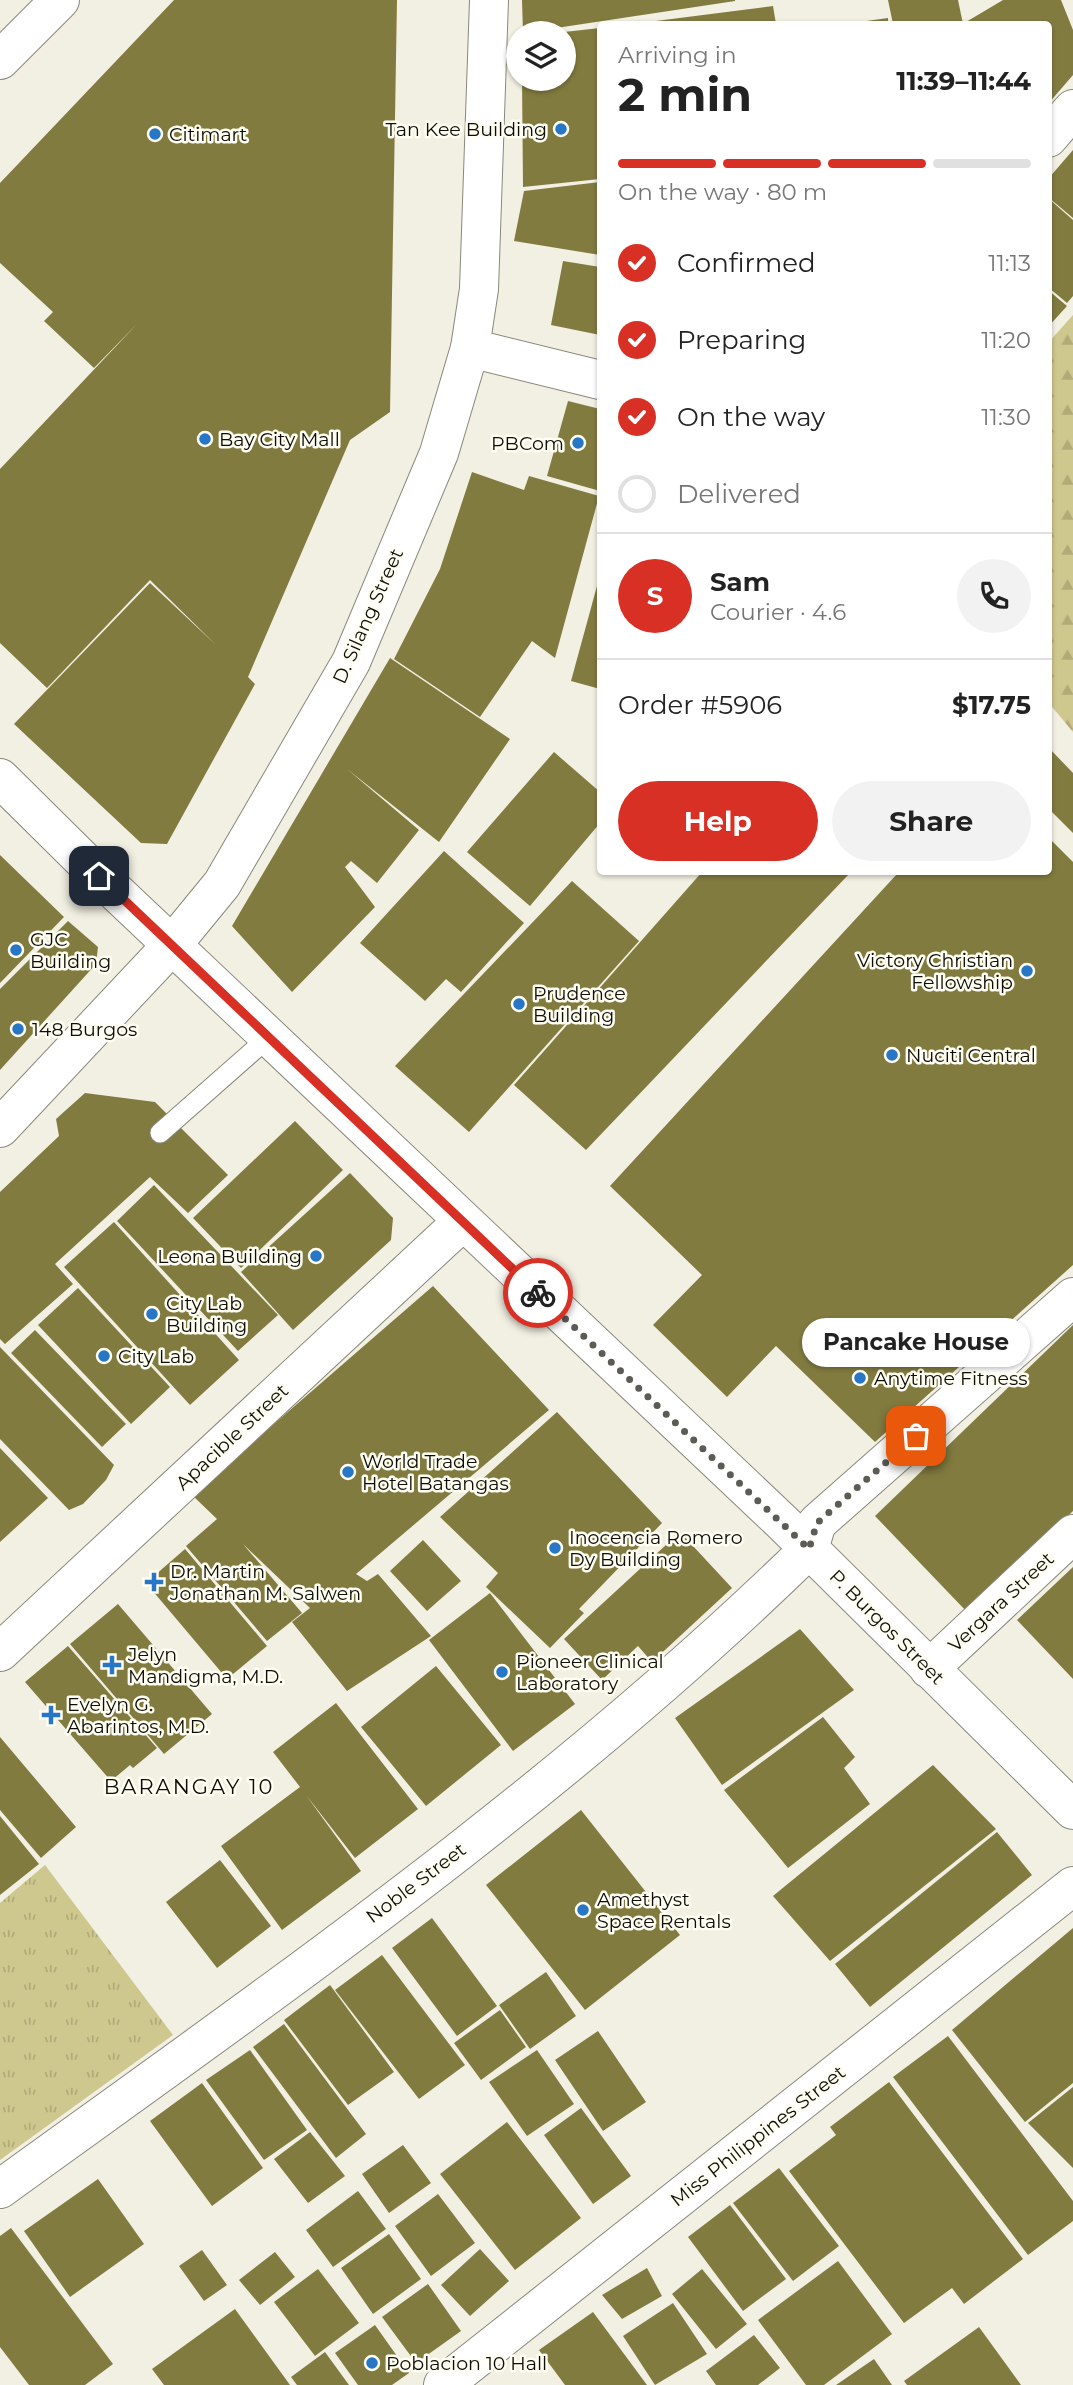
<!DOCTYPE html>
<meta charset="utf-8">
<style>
body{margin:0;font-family:Montserrat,sans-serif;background:#f2f2f2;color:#222;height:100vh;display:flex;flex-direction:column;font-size:26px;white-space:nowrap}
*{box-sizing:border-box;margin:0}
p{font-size:23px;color:#767676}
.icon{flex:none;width:38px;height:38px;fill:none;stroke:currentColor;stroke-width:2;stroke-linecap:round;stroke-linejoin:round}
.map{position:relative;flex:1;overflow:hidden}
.drawer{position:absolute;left:597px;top:21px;width:455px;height:854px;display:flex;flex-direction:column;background:#fff;border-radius:7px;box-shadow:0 2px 5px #0004}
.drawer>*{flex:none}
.buttons{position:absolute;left:506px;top:21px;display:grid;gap:14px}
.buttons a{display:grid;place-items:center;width:70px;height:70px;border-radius:50%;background:#fff;box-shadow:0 2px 5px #0004;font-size:35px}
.pin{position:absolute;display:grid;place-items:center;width:60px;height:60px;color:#fff;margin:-30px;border-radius:14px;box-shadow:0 4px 10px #0006}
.courier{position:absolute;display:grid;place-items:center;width:70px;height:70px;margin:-35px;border:5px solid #d93025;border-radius:50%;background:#fff;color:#222;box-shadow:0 2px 9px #0007}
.bubble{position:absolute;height:49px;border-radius:24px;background:#fff;box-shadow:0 2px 5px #0004;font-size:23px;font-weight:700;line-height:49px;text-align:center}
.headline em{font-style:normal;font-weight:700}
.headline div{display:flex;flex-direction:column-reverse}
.headline{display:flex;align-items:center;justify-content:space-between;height:119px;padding:0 21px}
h1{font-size:46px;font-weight:700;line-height:52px}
.bar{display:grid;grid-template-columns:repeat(4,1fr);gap:10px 7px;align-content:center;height:84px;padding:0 21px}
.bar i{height:9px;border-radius:5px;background:#e0e0e0}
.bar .active{background:#d93025}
.bar p{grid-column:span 4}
.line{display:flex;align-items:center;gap:18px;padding:0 21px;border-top:2px solid #e0e0e0}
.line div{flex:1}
.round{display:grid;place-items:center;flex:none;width:74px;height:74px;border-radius:37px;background:#f2f2f2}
ol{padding:0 21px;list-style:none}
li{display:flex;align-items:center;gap:21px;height:77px}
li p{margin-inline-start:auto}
li .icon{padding:7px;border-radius:50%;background:#d93025;color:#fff;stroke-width:4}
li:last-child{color:#767676}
li i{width:38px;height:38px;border:4px solid #e0e0e0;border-radius:50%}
.action{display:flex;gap:14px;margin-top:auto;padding:14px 21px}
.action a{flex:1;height:80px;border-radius:42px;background:#d93025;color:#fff;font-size:28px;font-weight:700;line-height:80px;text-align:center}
.action a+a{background:#f2f2f2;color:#222}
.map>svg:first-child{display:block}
.grass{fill:url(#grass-tufts)}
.forest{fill:url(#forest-firs)}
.building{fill:#827b40}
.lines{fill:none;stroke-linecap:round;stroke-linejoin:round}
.lane-casing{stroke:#89887b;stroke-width:21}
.street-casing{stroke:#89887b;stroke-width:40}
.secondary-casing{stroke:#89887b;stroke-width:40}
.lane{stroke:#fff;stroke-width:19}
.street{stroke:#fff;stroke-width:38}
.secondary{stroke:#fff;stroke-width:38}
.done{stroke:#5d5c54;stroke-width:7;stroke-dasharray:0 12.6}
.route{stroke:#d93025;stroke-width:9}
.poi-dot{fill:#2876c6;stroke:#fffef2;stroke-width:2.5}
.labels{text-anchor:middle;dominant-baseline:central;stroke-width:5;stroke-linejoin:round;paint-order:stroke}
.poi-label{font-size:19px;fill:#0d0c07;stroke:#fffef2;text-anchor:start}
.street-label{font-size:19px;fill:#0d0c07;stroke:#fffef2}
.neighbourhood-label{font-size:21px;letter-spacing:2px;fill:#0d0c07;stroke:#fffef2}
</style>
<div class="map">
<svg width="1073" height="2385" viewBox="0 0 1073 2385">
<defs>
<pattern id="grass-tufts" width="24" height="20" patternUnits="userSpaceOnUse" patternTransform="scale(1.75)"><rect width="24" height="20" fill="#cec88e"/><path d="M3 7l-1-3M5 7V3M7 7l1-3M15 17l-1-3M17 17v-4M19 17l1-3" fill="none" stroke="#b0ab79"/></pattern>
<pattern id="forest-firs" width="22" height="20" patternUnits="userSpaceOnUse" patternTransform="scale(1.75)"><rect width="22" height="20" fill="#cec88e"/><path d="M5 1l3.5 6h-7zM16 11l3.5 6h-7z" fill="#b0ab79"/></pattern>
</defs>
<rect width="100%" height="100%" fill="#f2f0e2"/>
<!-- grass -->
<path class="grass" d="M 45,1865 L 173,2035 L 0,2160 L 0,1903 Z"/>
<!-- forest -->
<path class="forest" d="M 1073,315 L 1073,732 L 1048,702 L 1048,343 Z"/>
<!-- building -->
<g class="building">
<path d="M 174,0 L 397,0 L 390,412 L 350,440 L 248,677 L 255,684 L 167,844 L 141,843 L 14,724 L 150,583 L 216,645 L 150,580 L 47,688 L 0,643 L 0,469 L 138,323 L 94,368 L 44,321 L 53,312 L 0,263 L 0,183 Z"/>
<path d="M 522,0 L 735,0 L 735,1 L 523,33 Z"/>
<path d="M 888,0 L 958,0 L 963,24 L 893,24 Z"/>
<path d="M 1003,0 L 1061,0 L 1073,30 L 1073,75 L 1048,104 L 1048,24 L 966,22 Z"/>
<path d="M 773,6 L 776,24 L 640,24 L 640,23 Z"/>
<path d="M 888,18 L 888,24 L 852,24 L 852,23 Z"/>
<path d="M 600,28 L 600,179 L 523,187 L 522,79 L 564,79 L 564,32 Z"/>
<path d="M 1073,150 L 1073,218 L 1048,197 L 1048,179 Z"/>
<path d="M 600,182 L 600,255 L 514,241 L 524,191 Z"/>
<path d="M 1048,198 L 1073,220 L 1073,296 L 1067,303 L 1048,287 Z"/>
<path d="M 563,261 L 600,267 L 600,335 L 551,325 Z"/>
<path d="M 1048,290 L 1067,306 L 1048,327 Z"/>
<path d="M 568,401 L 600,409 L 600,491 L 547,476 Z"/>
<path d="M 472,472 L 524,490 L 529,476 L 599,496 L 555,658 L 532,641 L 480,717 L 394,659 L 440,569 Z"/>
<path d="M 600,575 L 600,689 L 571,681 Z"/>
<path d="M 390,658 L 510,739 L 439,842 L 347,769 L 419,830 L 377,883 L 351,861 L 345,867 L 375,907 L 292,992 L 232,926 Z"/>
<path d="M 1048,747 L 1073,773 L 1073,833 L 1048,808 Z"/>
<path d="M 554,752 L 600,792 L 600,823 L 530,906 L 467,852 Z"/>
<path d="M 1048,837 L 1073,862 L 1073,1265 L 875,1442 L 776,1346 L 727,1397 L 653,1325 L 702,1275 L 610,1186 L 897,874 L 895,872 L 1048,872 Z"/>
<path d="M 444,851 L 524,923 L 461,992 L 446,979 L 425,1001 L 360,943 Z"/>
<path d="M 0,855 L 64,917 L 0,983 Z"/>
<path d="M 702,872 L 851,872 L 586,1150 L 514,1085 Z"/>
<path d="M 572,881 L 639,941 L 469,1132 L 395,1066 Z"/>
<path d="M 68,921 L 98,947 L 96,964 L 0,1070 L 0,989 Z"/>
<path d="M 85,1093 L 155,1102 L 228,1175 L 188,1213 L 150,1177 L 55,1264 L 73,1284 L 5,1344 L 0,1339 L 0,1192 L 59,1136 L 56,1119 Z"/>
<path d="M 295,1121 L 343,1170 L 241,1268 L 193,1218 Z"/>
<path d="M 350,1173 L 393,1218 L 391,1240 L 293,1330 L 241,1272 Z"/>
<path d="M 154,1185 L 278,1315 L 238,1351 L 117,1221 Z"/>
<path d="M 114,1222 L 239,1360 L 190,1405 L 64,1267 Z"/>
<path d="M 433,1286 L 549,1410 L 356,1574 L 367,1581 L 378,1574 L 431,1636 L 347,1691 L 292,1622 L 310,1608 L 243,1544 L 302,1613 L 267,1641 L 186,1546 L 217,1519 L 192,1495 Z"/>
<path d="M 78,1288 L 170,1387 L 131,1424 L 38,1325 Z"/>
<path d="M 1073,1325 L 1073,1511 L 968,1613 L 875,1516 Z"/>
<path d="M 35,1330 L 126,1424 L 102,1447 L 11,1353 Z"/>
<path d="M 0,1347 L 114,1465 L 106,1480 L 83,1504 L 69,1510 L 0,1439 Z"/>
<path d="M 557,1412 L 662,1523 L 579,1609 L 584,1613 L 550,1648 L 486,1587 L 498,1573 L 440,1517 Z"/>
<path d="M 0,1448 L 48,1498 L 0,1542 Z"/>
<path d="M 680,1532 L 732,1588 L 652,1662 L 638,1646 L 602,1680 L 564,1639 Z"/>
<path d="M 423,1540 L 461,1581 L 427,1611 L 390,1571 Z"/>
<path d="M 185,1549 L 267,1646 L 227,1679 L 146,1583 Z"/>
<path d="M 1073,1567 L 1073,1679 L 1017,1620 Z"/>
<path d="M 490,1593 L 575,1704 L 513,1751 L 429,1640 Z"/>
<path d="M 118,1604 L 212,1714 L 164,1754 L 70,1644 Z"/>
<path d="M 800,1629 L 854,1690 L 722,1785 L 675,1718 Z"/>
<path d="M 68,1646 L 157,1748 L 133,1768 L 130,1765 L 111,1781 L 25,1682 Z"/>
<path d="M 436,1666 L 501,1745 L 426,1806 L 361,1727 Z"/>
<path d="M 336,1703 L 418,1809 L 355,1858 L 306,1795 L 361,1871 L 282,1930 L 221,1846 L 300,1787 L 273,1752 Z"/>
<path d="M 823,1717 L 855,1757 L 844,1768 L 870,1804 L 788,1868 L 724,1790 Z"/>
<path d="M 0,1737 L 76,1827 L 41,1858 L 0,1810 Z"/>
<path d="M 933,1765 L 996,1829 L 830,1961 L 773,1896 Z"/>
<path d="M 581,1810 L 680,1935 L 585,2010 L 486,1885 Z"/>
<path d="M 0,1816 L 39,1864 L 0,1895 Z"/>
<path d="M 997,1832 L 1032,1875 L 870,2007 L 835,1964 Z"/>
<path d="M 220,1860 L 271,1926 L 217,1968 L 166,1902 Z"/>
<path d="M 432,1918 L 497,2006 L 457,2036 L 392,1948 Z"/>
<path d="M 1073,1928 L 1073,2083 L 1025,2122 L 952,2030 Z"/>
<path d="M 382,1955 L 465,2065 L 419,2099 L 335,1990 Z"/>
<path d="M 546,1972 L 576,2016 L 530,2049 L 499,2005 Z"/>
<path d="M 330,1985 L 394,2072 L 348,2105 L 284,2020 Z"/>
<path d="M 500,2010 L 526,2047 L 481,2080 L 454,2043 Z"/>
<path d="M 284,2024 L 366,2134 L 336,2158 L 253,2047 Z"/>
<path d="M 598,2031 L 646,2102 L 603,2131 L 555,2060 Z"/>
<path d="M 948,2036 L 1073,2201 L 1073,2221 L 1028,2255 L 893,2077 Z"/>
<path d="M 250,2050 L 307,2130 L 264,2160 L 206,2080 Z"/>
<path d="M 537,2050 L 574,2104 L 527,2136 L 489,2082 Z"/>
<path d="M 889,2082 L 1023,2259 L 964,2304 L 952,2288 L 904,2323 L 789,2171 L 836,2135 L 830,2127 Z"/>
<path d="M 202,2083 L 263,2168 L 212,2206 L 150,2121 Z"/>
<path d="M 1073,2087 L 1073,2168 L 1028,2123 Z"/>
<path d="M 581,2108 L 631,2176 L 593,2204 L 544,2135 Z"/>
<path d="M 507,2122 L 581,2218 L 515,2270 L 440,2174 Z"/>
<path d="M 310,2132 L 345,2176 L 308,2203 L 274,2159 Z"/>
<path d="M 403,2145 L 431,2183 L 389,2213 L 362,2174 Z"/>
<path d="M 779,2168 L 839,2246 L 793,2281 L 733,2203 Z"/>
<path d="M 98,2179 L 144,2244 L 70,2297 L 24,2231 Z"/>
<path d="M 358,2191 L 386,2229 L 333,2267 L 306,2230 Z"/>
<path d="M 438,2194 L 475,2243 L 431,2276 L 395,2226 Z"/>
<path d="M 730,2205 L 786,2279 L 743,2311 L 688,2237 Z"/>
<path d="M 11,2228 L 113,2364 L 85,2385 L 29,2385 L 0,2347 L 0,2236 Z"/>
<path d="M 389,2234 L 421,2279 L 373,2314 L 341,2268 Z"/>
<path d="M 480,2249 L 509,2281 L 470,2316 L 441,2285 Z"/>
<path d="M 202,2250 L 227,2285 L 204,2301 L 179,2266 Z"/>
<path d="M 275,2252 L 295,2277 L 260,2305 L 239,2280 Z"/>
<path d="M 838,2261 L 892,2334 L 824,2385 L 806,2385 L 758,2320 Z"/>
<path d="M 647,2268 L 662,2296 L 622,2319 L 602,2295 Z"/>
<path d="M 318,2269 L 359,2323 L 315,2356 L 274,2302 Z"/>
<path d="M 702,2269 L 747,2324 L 716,2349 L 672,2294 Z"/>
<path d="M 428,2284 L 461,2331 L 416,2363 L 382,2317 Z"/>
<path d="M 673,2303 L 707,2354 L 655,2385 L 623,2336 Z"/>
<path d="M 235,2309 L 290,2385 L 164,2385 L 152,2369 Z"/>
<path d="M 593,2312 L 647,2385 L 565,2385 L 539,2350 Z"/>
<path d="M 375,2325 L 409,2373 L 392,2385 L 358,2385 L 335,2353 Z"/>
<path d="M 979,2327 L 1021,2385 L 907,2385 L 904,2381 Z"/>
<path d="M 754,2335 L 780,2368 L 758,2385 L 716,2385 L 706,2371 Z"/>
<path d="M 325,2352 L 349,2385 L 297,2385 L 291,2377 Z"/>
<path d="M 874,2359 L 892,2385 L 836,2385 Z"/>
</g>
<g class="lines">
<!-- lane casing -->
<g class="lane-casing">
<path id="lane" d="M 160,1133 L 269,1037"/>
</g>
<!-- street casing -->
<g class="street-casing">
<g id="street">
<path d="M 1048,138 L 1073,109"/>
<path d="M 470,348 L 600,380"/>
<path d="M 809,1549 L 817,1523 L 1073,1297"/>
<path d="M 0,1652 L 463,1221"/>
<path d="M 929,1669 L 1073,1534"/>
<path d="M 443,2385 L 1073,1886"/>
</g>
</g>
<!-- secondary casing -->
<g class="secondary-casing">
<g id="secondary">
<path d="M 0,60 L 60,0"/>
<path d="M 0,778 L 99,876 L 783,1523 L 1073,1810"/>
<path d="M 0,1128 L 172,945 L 222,884 L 351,662 L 439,453 L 470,348 L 479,289 L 489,0"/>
<path d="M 0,2189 C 278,1988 563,1790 809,1549"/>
</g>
</g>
<!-- lane -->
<use href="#lane" class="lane"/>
<!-- street -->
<use href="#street" class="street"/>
<!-- secondary -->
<use href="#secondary" class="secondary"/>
</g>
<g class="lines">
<!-- done -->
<path class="done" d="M 538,1293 L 809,1549 L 817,1523 L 916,1436"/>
<!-- route -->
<path class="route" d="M 99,876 L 538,1293"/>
</g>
<!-- markers -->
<g class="poi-dot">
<circle cx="561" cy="129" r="7"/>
<circle cx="155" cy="134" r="7"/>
<circle cx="205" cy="439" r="7"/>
<circle cx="578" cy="443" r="7"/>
<circle cx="16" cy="950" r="7"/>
<circle cx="1027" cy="971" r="7"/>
<circle cx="519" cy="1004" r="7"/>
<circle cx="18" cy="1029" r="7"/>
<circle cx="892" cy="1055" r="7"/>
<circle cx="316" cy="1256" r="7"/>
<circle cx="152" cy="1314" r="7"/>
<circle cx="104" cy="1356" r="7"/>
<circle cx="860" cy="1378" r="7"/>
<circle cx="348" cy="1472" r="7"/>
<circle cx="555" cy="1548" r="7"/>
<path d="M150.5 1571.5h7v7h7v7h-7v7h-7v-7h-7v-7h7z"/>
<path d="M108.5 1654.5h7v7h7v7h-7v7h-7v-7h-7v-7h7z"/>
<circle cx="502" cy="1672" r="7"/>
<path d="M47.5 1704.5h7v7h7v7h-7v7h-7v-7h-7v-7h7z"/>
<circle cx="583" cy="1910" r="7"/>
<circle cx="372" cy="2363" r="7"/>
</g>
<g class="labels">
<!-- poi labels -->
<g class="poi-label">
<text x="547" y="129" text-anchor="end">Tan Kee Building</text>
<text x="169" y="134">Citimart</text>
<text x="219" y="439">Bay City Mall</text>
<text x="564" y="443" text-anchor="end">PBCom</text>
<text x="30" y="939">GJC<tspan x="30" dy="22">Building</tspan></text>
<text x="1013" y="960" text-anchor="end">Victory Christian<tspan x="1013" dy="22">Fellowship</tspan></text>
<text x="533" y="993">Prudence<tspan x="533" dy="22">Building</tspan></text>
<text x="32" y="1029">148 Burgos</text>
<text x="906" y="1055">Nuciti Central</text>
<text x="302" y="1256" text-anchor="end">Leona Building</text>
<text x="166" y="1303">City Lab<tspan x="166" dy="22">Building</tspan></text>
<text x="118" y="1356">City Lab</text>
<text x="874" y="1378">Anytime Fitness</text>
<text x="362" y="1461">World Trade<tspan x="362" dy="22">Hotel Batangas</tspan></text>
<text x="569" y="1537">Inocencia Romero<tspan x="569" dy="22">Dy Building</tspan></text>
<text x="170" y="1571">Dr. Martin<tspan x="170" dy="22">Jonathan M. Salwen</tspan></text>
<text x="128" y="1654">Jelyn<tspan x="128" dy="22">Mandigma, M.D.</tspan></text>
<text x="516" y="1661">Pioneer Clinical<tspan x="516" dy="22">Laboratory</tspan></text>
<text x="67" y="1704">Evelyn G.<tspan x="67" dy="22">Abarintos, M.D.</tspan></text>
<text x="597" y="1899">Amethyst<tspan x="597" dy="22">Space Rentals</tspan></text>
<text x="386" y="2363">Poblacion 10 Hall</text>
</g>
<!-- street labels -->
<g class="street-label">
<text transform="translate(368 616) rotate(-66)">D. Silang Street</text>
<text transform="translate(232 1437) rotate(-43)">Apacible Street</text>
<text transform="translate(1001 1602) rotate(-43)">Vergara Street</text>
<text transform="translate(887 1627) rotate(45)">P. Burgos Street</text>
<text transform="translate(416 1883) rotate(-37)">Noble Street</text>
<text transform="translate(758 2136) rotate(-38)">Miss Philippines Street</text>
</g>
<!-- neighbourhood labels -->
<g class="neighbourhood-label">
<text x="189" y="1786">BARANGAY 10</text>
</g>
</g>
</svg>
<div class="buttons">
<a><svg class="icon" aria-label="layers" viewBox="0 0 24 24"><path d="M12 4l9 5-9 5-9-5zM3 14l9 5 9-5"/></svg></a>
</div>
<div class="pin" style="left:916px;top:1436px;background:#ea580c"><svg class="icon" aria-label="bag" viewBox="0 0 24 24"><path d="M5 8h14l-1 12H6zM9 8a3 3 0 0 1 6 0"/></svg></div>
<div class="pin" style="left:99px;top:876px;background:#1f2937"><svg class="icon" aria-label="home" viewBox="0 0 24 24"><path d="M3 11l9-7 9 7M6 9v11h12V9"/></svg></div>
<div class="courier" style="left:538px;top:1293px"><svg class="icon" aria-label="bike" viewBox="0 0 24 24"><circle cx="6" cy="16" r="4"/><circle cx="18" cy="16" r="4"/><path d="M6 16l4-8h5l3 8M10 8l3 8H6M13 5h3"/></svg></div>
<div class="bubble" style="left:802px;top:1318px;width:228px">Pancake House</div>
<section class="drawer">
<div class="headline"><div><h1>2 min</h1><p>Arriving in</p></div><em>11:39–11:44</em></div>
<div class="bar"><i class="active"></i><i class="active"></i><i class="active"></i><i></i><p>On the way · 80 m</p></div>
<ol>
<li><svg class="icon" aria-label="check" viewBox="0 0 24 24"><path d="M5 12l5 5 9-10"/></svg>Confirmed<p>11:13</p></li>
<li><svg class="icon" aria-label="check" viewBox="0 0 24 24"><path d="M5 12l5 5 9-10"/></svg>Preparing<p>11:20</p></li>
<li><svg class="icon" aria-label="check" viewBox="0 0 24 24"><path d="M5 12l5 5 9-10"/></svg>On the way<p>11:30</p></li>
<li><i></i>Delivered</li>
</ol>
<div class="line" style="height:126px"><b class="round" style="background:#d93025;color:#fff">S</b><div><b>Sam</b><p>Courier · 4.6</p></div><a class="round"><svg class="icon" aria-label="phone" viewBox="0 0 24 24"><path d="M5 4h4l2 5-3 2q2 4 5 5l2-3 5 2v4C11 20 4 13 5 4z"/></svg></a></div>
<div class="line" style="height:91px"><div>Order #5906</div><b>$17.75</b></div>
<div class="action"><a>Help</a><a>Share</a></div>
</section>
</div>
